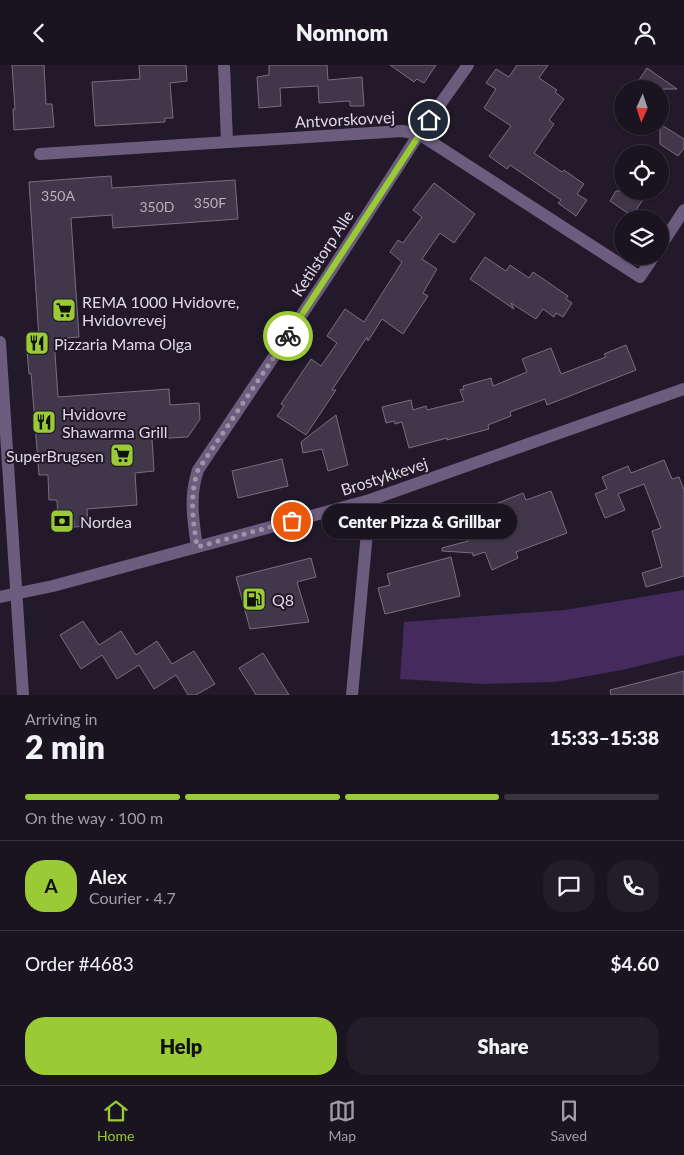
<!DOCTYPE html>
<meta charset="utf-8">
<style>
body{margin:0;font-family:Lato,sans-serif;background:#231d29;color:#f1f3f6;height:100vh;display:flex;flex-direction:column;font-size:19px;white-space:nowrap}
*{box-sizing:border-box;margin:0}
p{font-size:16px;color:#9f9ea5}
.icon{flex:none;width:28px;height:28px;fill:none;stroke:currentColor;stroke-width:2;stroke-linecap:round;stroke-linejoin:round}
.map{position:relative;height:630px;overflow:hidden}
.side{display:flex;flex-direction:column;background:#1a1420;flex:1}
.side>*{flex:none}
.needle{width:32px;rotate:183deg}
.buttons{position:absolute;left:614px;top:15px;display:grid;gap:10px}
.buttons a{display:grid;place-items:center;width:55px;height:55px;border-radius:50%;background:#1a1420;box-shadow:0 1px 4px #0004,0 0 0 1px #38333e;font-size:25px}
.pin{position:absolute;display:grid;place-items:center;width:42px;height:42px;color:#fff;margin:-21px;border:2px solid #fff;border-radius:50%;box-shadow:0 1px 5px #0007}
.courier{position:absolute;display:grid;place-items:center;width:50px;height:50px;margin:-25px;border:4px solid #9acb34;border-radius:50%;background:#fff;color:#222;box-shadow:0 1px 6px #0007}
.bubble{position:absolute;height:35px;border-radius:18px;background:#1a1420;box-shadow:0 1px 4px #0004,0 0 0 1px #38333e;font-size:16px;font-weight:800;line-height:35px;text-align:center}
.overview em{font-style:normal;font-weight:800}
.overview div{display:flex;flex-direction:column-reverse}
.overview{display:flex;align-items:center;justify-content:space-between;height:85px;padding:0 25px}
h1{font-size:32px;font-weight:800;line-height:38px}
.bar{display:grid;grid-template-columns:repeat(4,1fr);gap:8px 5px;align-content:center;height:60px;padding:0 25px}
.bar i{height:6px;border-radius:4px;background:#38333e}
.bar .current{background:#9acb34}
.bar p{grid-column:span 4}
.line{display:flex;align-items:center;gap:12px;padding:0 25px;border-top:1px solid #38333e}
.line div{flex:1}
.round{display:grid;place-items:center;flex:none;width:52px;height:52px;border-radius:20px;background:#231d29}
.cta{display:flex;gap:10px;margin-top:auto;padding:10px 25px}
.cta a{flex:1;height:58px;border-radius:20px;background:#9acb34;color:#111;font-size:20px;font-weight:800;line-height:58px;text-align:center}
.cta a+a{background:#231d29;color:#f1f3f6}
header{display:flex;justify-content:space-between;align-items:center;height:65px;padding:0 25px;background:#1a1420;font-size:22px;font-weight:800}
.tabs{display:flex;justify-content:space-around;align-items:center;height:70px;border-top:1px solid #38333e;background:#1a1420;font-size:14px;color:#9f9ea5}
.tabs a{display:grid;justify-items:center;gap:2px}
.tabs .current{color:#9acb34}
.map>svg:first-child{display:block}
.green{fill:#452a5e}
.building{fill:#40374a;stroke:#786e83}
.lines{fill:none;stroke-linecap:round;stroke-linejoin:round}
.minor{stroke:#6c5c7e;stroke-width:12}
.tertiary{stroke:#6c5c7e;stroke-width:12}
.done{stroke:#9d96a4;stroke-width:5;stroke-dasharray:0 9}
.route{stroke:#9acb34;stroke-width:6}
.labels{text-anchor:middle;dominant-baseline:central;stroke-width:4;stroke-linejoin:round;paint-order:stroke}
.number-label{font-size:14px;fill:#b7b0be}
.street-label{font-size:16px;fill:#dfd9e5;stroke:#221a2a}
.poi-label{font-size:16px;fill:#dfd9e5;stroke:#221a2a;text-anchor:start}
</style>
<header><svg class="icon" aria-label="back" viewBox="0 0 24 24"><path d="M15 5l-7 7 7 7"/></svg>Nomnom<svg class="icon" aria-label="person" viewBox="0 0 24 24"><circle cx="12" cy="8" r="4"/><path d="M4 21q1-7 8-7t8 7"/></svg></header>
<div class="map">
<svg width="684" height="630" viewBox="0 0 684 630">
<rect width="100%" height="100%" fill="#221a2a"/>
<!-- green -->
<path class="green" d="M 684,525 L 684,590 L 622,605 L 555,617 L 481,619 L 400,614 L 404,557 L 565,545 Z"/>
<!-- building -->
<g class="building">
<path d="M 12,0 L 44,0 L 46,39 L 52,39 L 54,62 L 14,65 L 13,44 L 15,44 Z"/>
<path d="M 139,0 L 186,0 L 187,16 L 170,18 L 173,53 L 165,53 L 165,57 L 95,61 L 92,17 L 140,14 Z"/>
<path d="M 269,0 L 327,0 L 328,15 L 362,12 L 364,41 L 350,41 L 350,36 L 319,38 L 318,21 L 280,23 L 281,41 L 259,43 L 257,12 L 269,10 Z"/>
<path d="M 390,0 L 436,0 L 424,18 L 417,14 L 414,17 Z"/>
<path d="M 517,0 L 548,0 L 539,13 L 557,25 L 555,27 L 564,34 L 549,55 L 554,59 L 534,88 L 562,107 L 564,105 L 584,119 L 577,129 L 587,135 L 576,151 L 558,138 L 561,135 L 510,100 L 507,104 L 489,91 L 511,61 L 484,43 L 496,24 L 486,18 L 496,4 L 509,12 Z"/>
<path d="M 647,3 L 677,24 L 633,24 Z"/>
<path d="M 660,59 L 684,74 L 684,83 L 678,91 L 660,79 Z"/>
<path d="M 111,111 L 112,123 L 235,115 L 238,154 L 113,163 L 112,150 L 71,153 L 79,272 L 54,274 L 58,332 L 169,324 L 170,340 L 199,338 L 200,354 L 188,372 L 152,374 L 154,406 L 135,408 L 137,440 L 87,444 L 88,461 L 74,462 L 74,456 L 58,456 L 57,435 L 49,435 L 48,410 L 39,410 L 31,308 L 29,309 L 26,275 L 39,274 L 29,117 Z"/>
<path d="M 434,118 L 475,149 L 454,178 L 440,168 L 422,194 L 437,204 L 423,228 L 428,231 L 403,269 L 382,254 L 368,276 L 367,272 L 332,325 L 336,325 L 306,370 L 277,351 L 284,341 L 281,339 L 311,294 L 321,301 L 337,278 L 327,271 L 345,244 L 364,257 L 402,197 L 390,187 L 398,175 L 403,178 L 422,152 L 413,145 Z"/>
<path d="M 616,126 L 642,126 L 638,133 L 642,136 L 632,151 L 610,136 Z"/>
<path d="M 485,192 L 506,206 L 510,200 L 529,213 L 533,207 L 568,231 L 566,234 L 572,238 L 563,252 L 556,248 L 554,252 L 543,244 L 536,254 L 511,238 L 514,244 L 470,214 Z"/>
<path d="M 626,280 L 636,305 L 547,340 L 545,334 L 510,347 L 511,351 L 488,360 L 489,364 L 447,375 L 447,373 L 409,383 L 402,357 L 395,359 L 394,356 L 386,358 L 382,342 L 411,335 L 413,345 L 426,341 L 427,345 L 464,336 L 460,325 L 464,324 L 463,321 L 491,313 L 493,321 L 527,307 L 522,294 L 551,283 L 561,309 L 606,292 L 604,289 Z"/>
<path d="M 336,350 L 348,400 L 328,406 L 322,384 L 303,388 L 301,377 Z"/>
<path d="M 282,394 L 288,421 L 238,433 L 232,406 Z"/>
<path d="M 664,395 L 672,414 L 679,412 L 684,425 L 684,511 L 646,522 L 642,508 L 662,502 L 652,466 L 661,463 L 644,419 L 618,429 L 625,445 L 605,453 L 595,429 L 607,424 L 602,412 L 628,401 L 631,408 Z"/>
<path d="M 551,426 L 567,468 L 516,487 L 518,493 L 492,505 L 485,487 L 473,491 L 473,488 L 442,486 L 442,483 L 468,476 L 464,466 L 493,455 L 488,442 L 523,428 L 526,435 Z"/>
<path d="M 451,492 L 460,531 L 385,549 L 378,523 L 390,520 L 387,509 Z"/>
<path d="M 311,493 L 316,512 L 297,517 L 309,557 L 250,564 L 236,512 Z"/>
<path d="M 83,556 L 99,580 L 121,566 L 136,590 L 157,576 L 172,599 L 194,586 L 215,619 L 196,630 L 188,630 L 176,610 L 154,624 L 139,600 L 117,614 L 102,590 L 81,604 L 60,570 Z"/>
<path d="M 263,588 L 289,630 L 256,630 L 239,603 Z"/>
<path d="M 684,606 L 684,630 L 611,630 L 610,625 Z"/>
</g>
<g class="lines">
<!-- minor -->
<g class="minor">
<path d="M 224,0 L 227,77"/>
<path d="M 40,89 L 402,66 L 419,69 L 640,212 L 654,191"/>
<path d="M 660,182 L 684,145"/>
<path d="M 197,482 C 193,454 189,432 198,405 L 327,212 L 419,69 L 468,0"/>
<path d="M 352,630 L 370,435"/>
</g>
<!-- tertiary -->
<g class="tertiary">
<path d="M 0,277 L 23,630"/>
<path d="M 0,532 L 53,521 L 370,435 L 684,324"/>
</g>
</g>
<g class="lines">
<!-- done -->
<path class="done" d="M 288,271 L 198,405 C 189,432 193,454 197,482 L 292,456"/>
<!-- route -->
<path class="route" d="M 288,271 L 429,55"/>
</g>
<!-- icons -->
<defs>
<g id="supermarket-square" transform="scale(1.25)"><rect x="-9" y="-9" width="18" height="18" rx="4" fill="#9acb34" stroke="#221a2a"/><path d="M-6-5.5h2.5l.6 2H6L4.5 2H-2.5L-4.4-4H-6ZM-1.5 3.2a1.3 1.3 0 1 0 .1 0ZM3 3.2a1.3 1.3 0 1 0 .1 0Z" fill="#111"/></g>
<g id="restaurant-square" transform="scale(1.25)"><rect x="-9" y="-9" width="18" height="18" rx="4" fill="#9acb34" stroke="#221a2a"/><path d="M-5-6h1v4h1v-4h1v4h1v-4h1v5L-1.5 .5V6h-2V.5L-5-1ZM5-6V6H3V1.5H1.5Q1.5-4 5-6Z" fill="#111"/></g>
<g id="bank-square" transform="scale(1.25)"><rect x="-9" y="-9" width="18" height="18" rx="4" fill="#9acb34" stroke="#221a2a"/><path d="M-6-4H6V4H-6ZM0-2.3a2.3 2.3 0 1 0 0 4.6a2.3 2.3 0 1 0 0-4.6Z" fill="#111"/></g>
<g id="fuel-square" transform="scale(1.25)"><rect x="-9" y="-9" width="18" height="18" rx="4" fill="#9acb34" stroke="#221a2a"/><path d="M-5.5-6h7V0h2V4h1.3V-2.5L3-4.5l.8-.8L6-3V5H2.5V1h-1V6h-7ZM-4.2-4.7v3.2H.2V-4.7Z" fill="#111"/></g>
</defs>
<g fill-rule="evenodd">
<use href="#supermarket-square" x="64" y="245"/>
<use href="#restaurant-square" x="37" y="278"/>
<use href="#restaurant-square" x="44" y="357"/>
<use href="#supermarket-square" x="122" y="390"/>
<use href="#bank-square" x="62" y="456"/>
<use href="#fuel-square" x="254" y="534"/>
</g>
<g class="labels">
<!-- number labels -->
<g class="number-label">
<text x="58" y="130">350A</text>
<text x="210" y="137">350F</text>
<text x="157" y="141">350D</text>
</g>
<!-- street labels -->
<g class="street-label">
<text transform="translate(345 54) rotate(-3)">Antvorskovvej</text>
<text transform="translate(322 188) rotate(-57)">Ketilstorp Alle</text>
<text transform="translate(384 411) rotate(-18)">Brostykkevej</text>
</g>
<!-- poi labels -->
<g class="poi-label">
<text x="82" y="236">REMA 1000 Hvidovre,<tspan x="82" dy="18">Hvidovrevej</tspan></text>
<text x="54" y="278">Pizzaria Mama Olga</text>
<text x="62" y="348">Hvidovre<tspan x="62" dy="18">Shawarma Grill</tspan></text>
<text x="104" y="390" text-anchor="end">SuperBrugsen</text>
<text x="80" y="456">Nordea</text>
<text x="272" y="534">Q8</text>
</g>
</g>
</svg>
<div class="buttons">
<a><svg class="needle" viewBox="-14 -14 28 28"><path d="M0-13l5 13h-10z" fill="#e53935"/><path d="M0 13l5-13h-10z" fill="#9f9ea5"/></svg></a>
<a><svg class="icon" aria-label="locate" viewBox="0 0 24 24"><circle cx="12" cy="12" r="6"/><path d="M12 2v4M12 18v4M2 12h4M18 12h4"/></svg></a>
<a><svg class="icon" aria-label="layers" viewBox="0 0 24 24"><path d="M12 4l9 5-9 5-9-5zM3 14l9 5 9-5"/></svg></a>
</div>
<div class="pin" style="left:292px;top:456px;background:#ea580c"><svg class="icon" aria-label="bag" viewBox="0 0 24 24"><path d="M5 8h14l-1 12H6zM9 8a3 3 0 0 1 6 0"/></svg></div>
<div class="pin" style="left:429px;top:55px;background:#1f2937"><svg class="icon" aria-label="home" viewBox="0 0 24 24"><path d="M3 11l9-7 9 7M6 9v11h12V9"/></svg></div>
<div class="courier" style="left:288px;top:271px"><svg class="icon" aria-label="bike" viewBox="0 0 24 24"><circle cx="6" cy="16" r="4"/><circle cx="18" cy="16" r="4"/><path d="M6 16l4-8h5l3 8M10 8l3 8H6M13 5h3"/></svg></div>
<div class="bubble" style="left:322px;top:439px;width:195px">Center Pizza &amp; Grillbar</div>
</div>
<section class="side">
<div class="overview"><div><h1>2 min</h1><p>Arriving in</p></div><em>15:33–15:38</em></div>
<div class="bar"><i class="current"></i><i class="current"></i><i class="current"></i><i></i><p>On the way · 100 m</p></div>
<div class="line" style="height:90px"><b class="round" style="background:#9acb34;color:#111">A</b><div><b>Alex</b><p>Courier · 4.7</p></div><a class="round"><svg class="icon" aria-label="chat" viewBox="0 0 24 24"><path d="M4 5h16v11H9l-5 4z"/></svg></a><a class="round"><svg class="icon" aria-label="phone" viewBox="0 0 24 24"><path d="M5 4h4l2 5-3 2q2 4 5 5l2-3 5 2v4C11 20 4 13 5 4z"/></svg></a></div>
<div class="line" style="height:65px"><div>Order #4683</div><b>$4.60</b></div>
<div class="cta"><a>Help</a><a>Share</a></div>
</section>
<nav class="tabs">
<a class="current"><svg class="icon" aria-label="home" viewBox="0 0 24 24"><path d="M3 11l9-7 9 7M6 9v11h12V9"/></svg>Home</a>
<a><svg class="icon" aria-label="map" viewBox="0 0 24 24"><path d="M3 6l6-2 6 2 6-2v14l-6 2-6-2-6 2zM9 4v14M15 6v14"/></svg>Map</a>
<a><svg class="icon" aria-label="saved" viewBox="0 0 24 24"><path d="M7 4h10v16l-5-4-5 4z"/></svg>Saved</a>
</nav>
